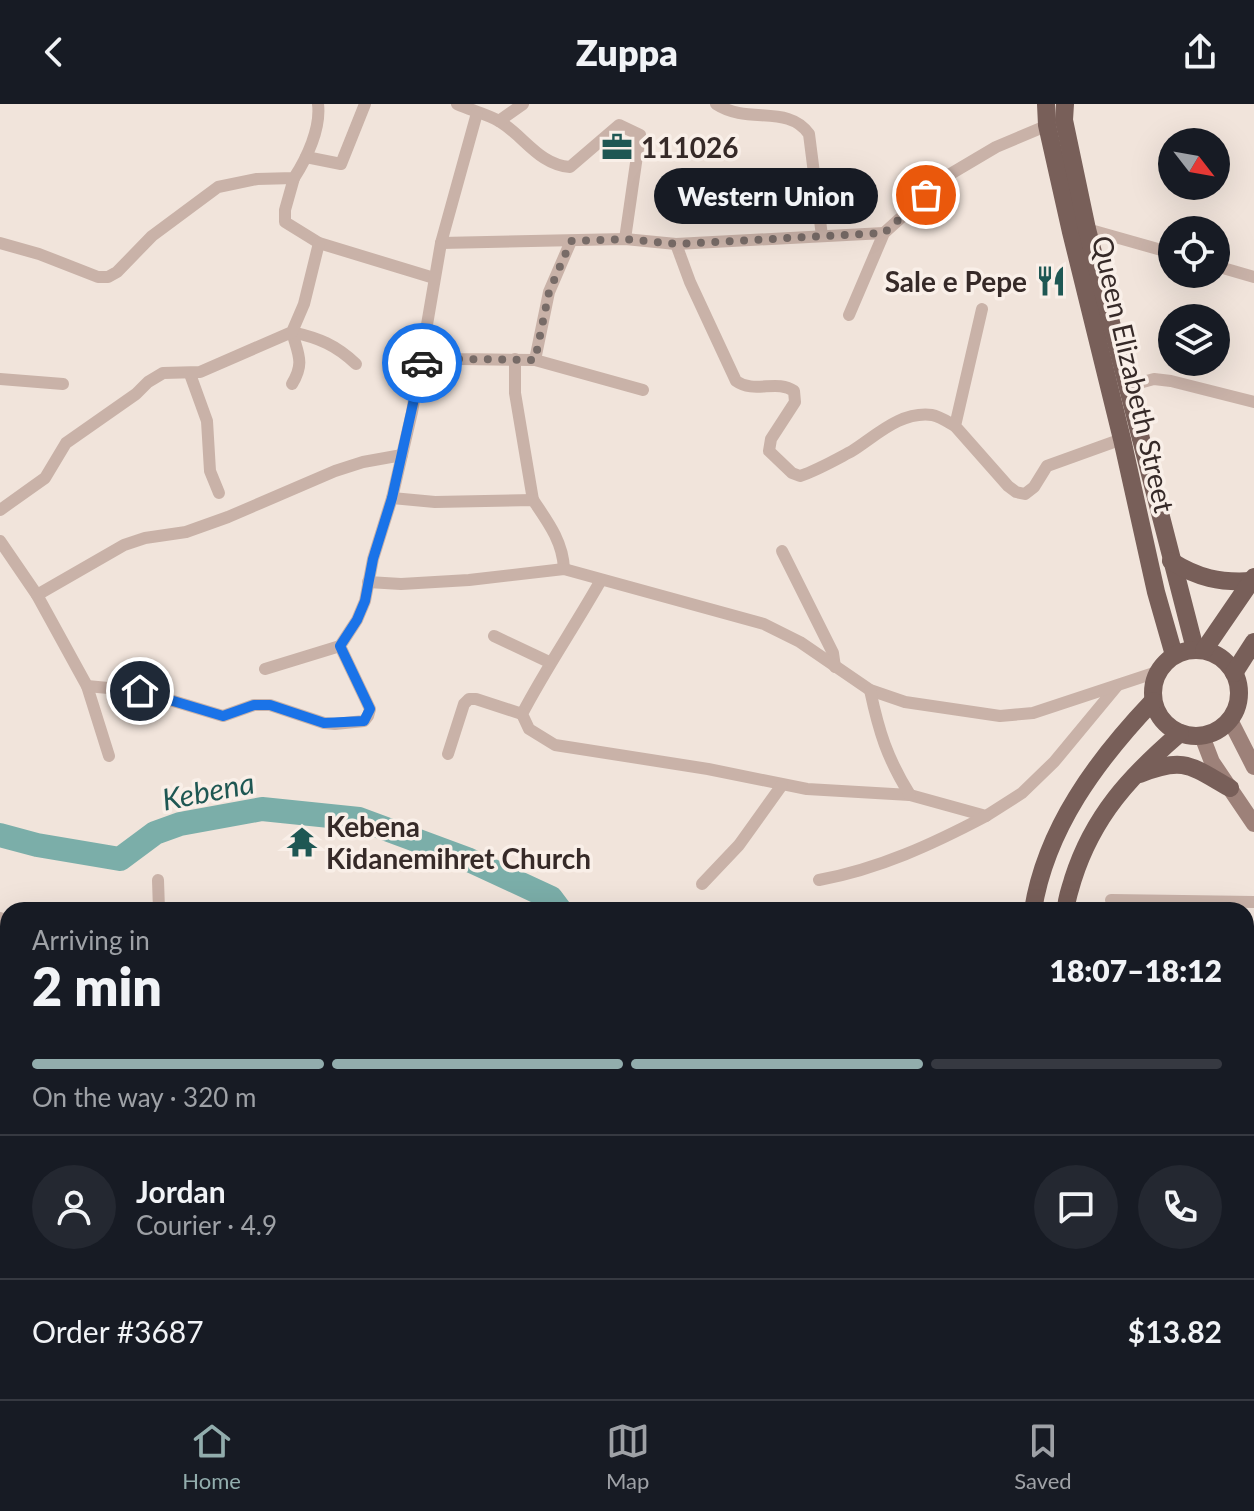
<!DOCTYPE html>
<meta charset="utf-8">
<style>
body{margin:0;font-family:Lato,sans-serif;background:#242831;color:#f1f3f6;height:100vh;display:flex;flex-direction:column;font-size:30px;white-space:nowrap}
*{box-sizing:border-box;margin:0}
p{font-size:26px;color:#9ea1a6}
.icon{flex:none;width:44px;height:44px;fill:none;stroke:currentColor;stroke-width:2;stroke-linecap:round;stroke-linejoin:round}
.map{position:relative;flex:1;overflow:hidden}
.drawer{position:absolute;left:0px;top:798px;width:1254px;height:498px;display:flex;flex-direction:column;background:#171b24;border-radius:24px 24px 0 0;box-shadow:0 8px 32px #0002}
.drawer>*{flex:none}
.needle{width:52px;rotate:121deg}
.buttons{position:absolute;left:1158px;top:24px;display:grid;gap:16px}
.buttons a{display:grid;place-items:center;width:72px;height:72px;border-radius:50%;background:#171b24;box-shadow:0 8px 32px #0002;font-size:40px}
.pin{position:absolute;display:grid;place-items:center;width:68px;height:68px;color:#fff;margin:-34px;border:4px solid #fff;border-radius:50%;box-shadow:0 2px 8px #0007}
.courier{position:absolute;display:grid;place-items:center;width:80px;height:80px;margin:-40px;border:6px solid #1a73e8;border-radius:50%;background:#fff;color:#222;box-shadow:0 2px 10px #0007}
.bubble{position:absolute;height:56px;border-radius:28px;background:#171b24;box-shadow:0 8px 32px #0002;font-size:26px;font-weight:800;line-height:56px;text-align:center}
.overview em{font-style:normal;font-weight:800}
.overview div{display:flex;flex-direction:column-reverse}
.overview{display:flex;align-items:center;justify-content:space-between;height:136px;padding:0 32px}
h1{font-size:52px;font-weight:800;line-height:60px}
.bar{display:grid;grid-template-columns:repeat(4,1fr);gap:12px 8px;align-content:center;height:96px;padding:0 32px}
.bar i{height:10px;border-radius:6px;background:#363941}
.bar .selected{background:#92adad}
.bar p{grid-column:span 4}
.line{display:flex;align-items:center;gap:20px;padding:0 32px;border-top:2px solid #363941}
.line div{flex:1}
.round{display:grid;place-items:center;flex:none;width:84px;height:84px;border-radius:42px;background:#242831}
header{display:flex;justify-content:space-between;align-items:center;height:104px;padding:0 32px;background:#171b24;font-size:36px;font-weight:800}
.tabs{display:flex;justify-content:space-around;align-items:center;height:112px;border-top:2px solid #363941;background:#171b24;font-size:22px;color:#9ea1a6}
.tabs a{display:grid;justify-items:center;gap:4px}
.tabs .selected{color:#92adad}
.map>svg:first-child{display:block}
.green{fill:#b9c09c}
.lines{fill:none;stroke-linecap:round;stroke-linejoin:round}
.river{stroke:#7baea9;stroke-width:24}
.minor{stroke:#c9b2a8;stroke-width:12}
.secondary{stroke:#9d8179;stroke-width:16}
.primary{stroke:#785f59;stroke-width:18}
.done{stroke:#776b67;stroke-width:8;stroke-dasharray:0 14.4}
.route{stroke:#1a73e8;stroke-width:10}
.labels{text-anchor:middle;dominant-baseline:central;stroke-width:7;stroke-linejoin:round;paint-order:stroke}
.poi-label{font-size:28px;font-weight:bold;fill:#362a28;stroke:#f9efe8;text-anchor:start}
.street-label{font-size:28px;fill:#362a28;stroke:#f9efe8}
.water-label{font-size:30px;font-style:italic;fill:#1e5753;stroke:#f9efe8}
</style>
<header><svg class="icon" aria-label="back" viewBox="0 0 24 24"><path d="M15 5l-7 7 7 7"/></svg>Zuppa<svg class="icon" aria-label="share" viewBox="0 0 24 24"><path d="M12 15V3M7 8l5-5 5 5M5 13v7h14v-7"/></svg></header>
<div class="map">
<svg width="1254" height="1295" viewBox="0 0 1254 1295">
<rect width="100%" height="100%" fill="#f1e4db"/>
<!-- green -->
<path class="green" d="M 701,1288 L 855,1288 L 858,1295 L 707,1295 Z"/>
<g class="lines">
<!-- river -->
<g class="river">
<path d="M 0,731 L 37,741 L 120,755 L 155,729 L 180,720 L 262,705 L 359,715 L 467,755 L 551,794 L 560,806"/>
<path d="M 1246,961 L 1254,967"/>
</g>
<!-- minor -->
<g class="minor">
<path d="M 457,0 C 470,6 487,10 499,17 C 524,32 539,61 570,63 L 619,21 L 640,31 L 625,135"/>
<path d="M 716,0 C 748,21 788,0 809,30 L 822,132"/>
<path d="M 499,17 L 523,0"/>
<path d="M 306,53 L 341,60 L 365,0"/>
<path d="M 294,74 L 285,106 L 285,118 L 319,139 L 434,174"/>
<path d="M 1087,125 L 1172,149"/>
<path d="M 0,139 L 39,150 L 98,173 L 108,173 L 117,168 L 152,132 L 218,83 L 257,75 L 294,74 C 307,54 321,24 318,0"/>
<path d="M 441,139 L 625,135 L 676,140 L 884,129"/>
<path d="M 676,140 L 690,178 L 736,277 C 754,290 777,275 794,287 L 795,298 L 771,335 L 769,347 L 792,369 L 800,372 C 818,366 835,356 852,347 C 876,332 900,307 932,311 C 939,312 948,318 955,322"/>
<path d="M 1216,162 L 1254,173"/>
<path d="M 982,205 L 955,322 L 1008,382 L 1016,388 L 1025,390 L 1034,383 L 1047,362 L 1122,335"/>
<path d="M 849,211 L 884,129 L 947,72 L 996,43 L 1053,19"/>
<path d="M 423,252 L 460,255 L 535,256 L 643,286"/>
<path d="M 515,255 L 515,289 L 533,396"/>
<path d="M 535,256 L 549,188 L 571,137"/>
<path d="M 190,270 L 207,317 L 210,367 L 219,389"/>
<path d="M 0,275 L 63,280"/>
<path d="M 292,280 C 305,259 298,250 292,228 C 319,234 336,241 356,260"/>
<path d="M 1128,282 L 1154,275 L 1171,277 L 1254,298"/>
<path d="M 392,394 L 435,398 L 533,396 C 548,418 563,438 564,465"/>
<path d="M 0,406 L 45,374 L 66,339 L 136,290 L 148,278 L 163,269 L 200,268 L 292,228 L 304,200 L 319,139"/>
<path d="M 0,437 L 37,491 L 87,582 L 109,652"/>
<path d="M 782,447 L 833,549 L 835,563"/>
<path d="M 601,476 C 575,522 546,564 522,610 L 529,625 L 555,641 L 708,665 L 807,685 L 910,691 L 986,712 L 1022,689 L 1054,658 L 1117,582"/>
<path d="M 368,478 L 401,480 L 469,476 L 564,465 L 764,520 L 800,538 L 870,586 L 905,598 L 1000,612 L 1033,609 L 1157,568"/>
<path d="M 37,491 L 124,441 L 145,434 L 186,428 L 228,413 L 335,367 L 363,358 L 402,351"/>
<path d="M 494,532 L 549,558"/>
<path d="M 265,565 L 340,542 L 357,516 L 365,497 L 373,455 L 392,394 L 412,308 L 441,139 L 477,9"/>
<path d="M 87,582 L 140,587 L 223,612 L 254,601 L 270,601 L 324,619 L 335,620 L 364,617 L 368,612 L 370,605 L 340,542"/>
<path d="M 870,586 C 879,628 887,654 910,691"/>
<path d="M 448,650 L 464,600 L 469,595 L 476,595 L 522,610"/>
<path d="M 158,776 L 159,806"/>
<path d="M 819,776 C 879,765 933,740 986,712"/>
<path d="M 702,780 L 739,741 L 782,681"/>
<path d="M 1111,796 L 1254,798"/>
<path d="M 0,814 L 8,820"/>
<path d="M 1246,1124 L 1254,1126"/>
<path d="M 0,1163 L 8,1164"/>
<path d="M 128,1288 L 129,1295"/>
<path d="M 1183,1288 L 1183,1295"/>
</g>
<!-- secondary -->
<g class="secondary">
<path d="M 1230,616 L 1254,663"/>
<path d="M 1202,632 L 1212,658 L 1254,720"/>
</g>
<!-- primary -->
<g class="primary">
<path d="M 1046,0 L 1047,21 L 1071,128 L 1122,335 L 1156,488 L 1174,551"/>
<path d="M 1065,0 L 1064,16 L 1087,125 L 1195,545"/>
<path d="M 1171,457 C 1198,474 1220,479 1251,477"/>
<circle cx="1196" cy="589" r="43"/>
<path d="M 1204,546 L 1254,473"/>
<path d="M 1234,569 L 1254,538"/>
<path d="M 1140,670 C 1184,652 1191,662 1230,684"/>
<path d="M 1033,806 C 1046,724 1097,656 1153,597"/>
<path d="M 1066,806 C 1066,795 1070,786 1073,775 C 1093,712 1130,672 1180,629"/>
<path d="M 162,1295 L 176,1288"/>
<path d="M 199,1295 L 212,1288"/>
<path d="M 253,1295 L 266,1288"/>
</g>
</g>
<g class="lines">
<!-- done -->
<path class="done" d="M 422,259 L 423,252 L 460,255 L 535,256 L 549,188 L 571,137 L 625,135 L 676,140 L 884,129 L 926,91"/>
<!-- route -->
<path class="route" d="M 140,587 L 223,612 L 254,601 L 270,601 L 324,619 L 364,617 L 370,605 L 340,542 L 357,516 L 365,497 L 373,455 L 392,394 L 422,259"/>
</g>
<!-- icons -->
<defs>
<g id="office-bare" transform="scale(2.4)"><path d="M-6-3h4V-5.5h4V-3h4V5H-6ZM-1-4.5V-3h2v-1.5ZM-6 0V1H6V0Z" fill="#1e5753" stroke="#f9efe8" stroke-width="2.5" paint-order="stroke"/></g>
<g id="restaurant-bare" transform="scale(2.4)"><path d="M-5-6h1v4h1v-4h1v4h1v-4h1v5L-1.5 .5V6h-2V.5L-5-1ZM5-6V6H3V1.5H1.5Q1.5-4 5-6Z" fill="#1e5753" stroke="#f9efe8" stroke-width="2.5" paint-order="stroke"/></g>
<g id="temple-bare" transform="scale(2.4)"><path d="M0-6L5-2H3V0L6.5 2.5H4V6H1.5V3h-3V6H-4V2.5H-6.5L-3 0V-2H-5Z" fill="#1e5753" stroke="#f9efe8" stroke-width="2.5" paint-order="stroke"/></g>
</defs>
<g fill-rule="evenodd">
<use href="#office-bare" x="617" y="43"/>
<use href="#restaurant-bare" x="1051" y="177"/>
<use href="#temple-bare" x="302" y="738"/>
</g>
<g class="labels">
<!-- poi labels -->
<g class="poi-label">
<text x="641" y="43">111026</text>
<text x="1027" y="177" text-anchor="end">Sale e Pepe</text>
<text x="326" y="722">Kebena<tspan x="326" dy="32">Kidanemihret Church</tspan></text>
</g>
<!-- street labels -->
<g class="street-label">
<text transform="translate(1134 270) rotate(77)">Queen Elizabeth Street</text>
</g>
<!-- water labels -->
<g class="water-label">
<text transform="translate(208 686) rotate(-11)">Kebena</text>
</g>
</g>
</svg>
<div class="buttons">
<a><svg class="needle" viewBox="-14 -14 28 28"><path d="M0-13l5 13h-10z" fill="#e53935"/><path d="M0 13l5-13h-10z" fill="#9ea1a6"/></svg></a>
<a><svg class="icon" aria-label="locate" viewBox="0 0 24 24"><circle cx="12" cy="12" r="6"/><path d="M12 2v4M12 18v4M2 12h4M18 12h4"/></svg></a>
<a><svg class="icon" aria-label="layers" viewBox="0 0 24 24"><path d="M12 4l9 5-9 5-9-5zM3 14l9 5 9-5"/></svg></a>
</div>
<div class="pin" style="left:926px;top:91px;background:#ea580c"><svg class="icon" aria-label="bag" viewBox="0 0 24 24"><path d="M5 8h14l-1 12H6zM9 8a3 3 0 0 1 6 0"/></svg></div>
<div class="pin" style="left:140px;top:587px;background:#1f2937"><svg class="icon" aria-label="home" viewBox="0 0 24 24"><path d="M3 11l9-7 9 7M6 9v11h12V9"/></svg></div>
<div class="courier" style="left:422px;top:259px"><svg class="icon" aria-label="car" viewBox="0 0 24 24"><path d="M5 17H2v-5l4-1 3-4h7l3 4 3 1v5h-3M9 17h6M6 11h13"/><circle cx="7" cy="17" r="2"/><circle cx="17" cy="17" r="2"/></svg></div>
<div class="bubble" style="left:654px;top:64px;width:224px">Western Union</div>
<section class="drawer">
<div class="overview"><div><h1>2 min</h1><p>Arriving in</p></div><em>18:07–18:12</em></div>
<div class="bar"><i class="selected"></i><i class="selected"></i><i class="selected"></i><i></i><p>On the way · 320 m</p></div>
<div class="line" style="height:144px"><a class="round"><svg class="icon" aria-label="person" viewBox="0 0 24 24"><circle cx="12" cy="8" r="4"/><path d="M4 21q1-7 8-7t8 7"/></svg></a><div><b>Jordan</b><p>Courier · 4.9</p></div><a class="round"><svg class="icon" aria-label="chat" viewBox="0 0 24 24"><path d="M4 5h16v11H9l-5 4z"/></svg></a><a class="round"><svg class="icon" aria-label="phone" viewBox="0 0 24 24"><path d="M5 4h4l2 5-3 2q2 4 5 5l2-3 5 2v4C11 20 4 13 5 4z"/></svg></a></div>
<div class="line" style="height:104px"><div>Order #3687</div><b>$13.82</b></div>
</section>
</div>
<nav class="tabs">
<a class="selected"><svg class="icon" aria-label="home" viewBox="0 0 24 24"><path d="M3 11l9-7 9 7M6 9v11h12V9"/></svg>Home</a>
<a><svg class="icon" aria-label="map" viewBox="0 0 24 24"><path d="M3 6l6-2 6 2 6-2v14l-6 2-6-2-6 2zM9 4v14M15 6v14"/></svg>Map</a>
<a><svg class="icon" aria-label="saved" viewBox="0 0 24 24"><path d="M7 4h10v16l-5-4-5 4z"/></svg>Saved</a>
</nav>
